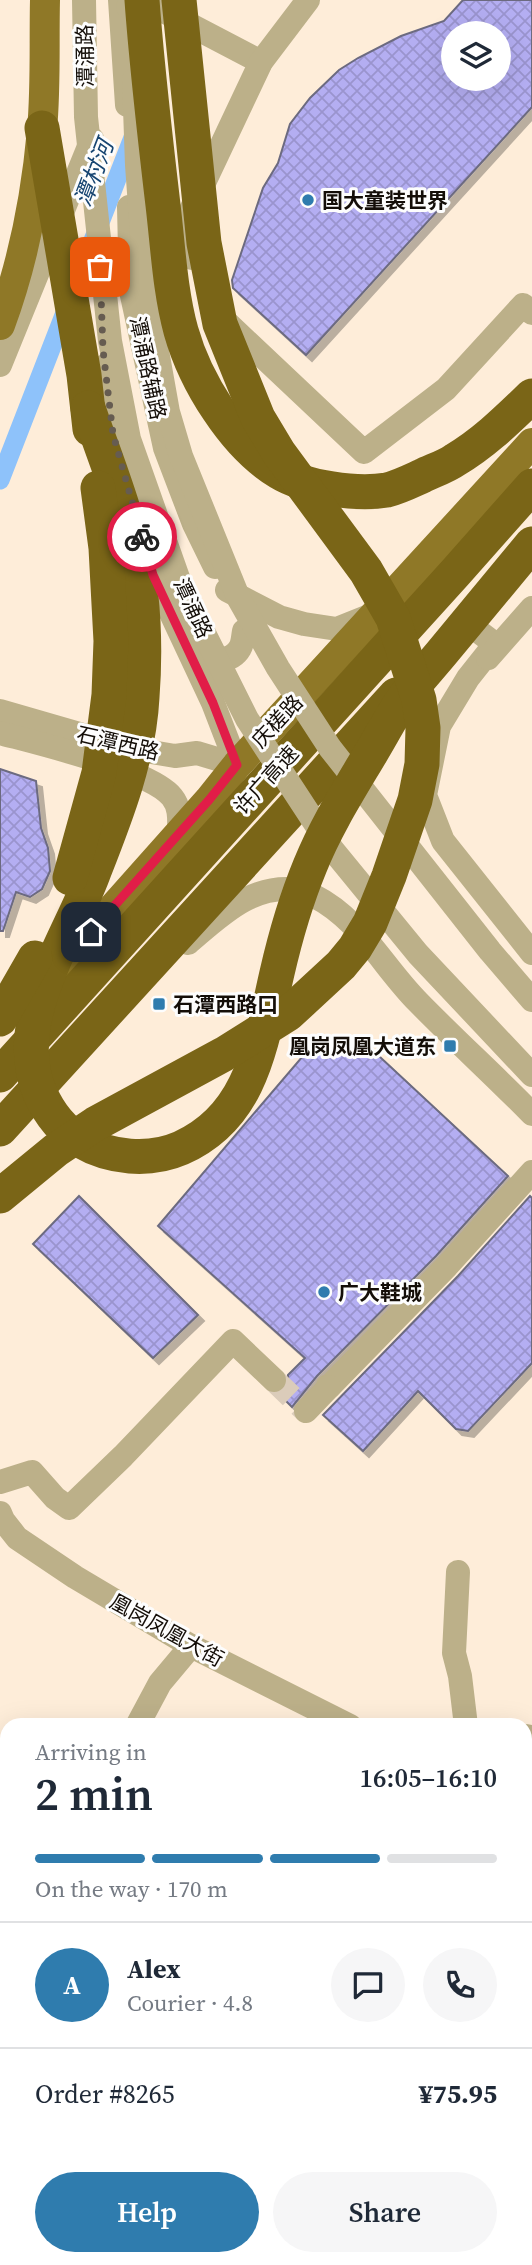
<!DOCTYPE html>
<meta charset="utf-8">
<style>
body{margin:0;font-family:"Source Serif 4","Noto Sans SC",serif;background:#f6f6f7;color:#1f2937;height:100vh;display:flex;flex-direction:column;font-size:26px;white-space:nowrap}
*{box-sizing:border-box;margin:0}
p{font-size:23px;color:#747a83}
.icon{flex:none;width:38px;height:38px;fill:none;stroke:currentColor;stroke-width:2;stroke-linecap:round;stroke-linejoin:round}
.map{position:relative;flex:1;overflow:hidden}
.details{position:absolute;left:0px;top:1718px;width:532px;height:548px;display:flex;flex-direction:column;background:#fff;border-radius:21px 21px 0 0;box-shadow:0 7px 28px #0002}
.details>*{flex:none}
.controls{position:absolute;left:441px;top:21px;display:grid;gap:14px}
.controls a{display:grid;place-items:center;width:70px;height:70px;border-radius:50%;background:#fff;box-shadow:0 7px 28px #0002;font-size:35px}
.pin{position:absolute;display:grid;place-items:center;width:60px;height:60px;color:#fff;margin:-30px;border-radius:14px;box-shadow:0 4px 10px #0006}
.courier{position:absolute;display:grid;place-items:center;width:70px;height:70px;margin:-35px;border:5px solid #e11d48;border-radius:50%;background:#fff;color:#222;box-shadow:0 2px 9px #0007}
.head em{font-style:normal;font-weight:600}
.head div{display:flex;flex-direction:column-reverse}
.head{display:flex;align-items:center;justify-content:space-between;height:119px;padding:0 35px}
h1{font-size:46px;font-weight:600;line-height:52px}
.bar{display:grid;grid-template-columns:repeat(4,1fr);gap:10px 7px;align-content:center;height:84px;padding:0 35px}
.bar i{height:9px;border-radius:5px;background:#e0e1e3}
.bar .active{background:#2f7cae}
.bar p{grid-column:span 4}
.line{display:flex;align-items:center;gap:18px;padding:0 35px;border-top:2px solid #e0e1e3}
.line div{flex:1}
.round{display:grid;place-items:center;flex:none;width:74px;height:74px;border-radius:37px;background:#f6f6f7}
.action{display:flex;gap:14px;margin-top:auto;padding:14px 35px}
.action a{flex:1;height:80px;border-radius:42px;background:#2f7cae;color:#fff;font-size:28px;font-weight:600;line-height:80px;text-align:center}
.action a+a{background:#f6f6f7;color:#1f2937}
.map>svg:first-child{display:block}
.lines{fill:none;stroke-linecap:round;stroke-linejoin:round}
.canal{stroke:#8ec2fa;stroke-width:19}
.building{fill:url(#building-cross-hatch);stroke:#6c6b80;stroke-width:2;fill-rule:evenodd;filter:url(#shadow)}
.minor-tunnel{stroke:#dbccba;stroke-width:24;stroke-dasharray:24 12;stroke-linecap:butt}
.minor{stroke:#bcb089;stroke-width:24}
.major{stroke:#8f7827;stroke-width:30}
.highway{stroke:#7a6517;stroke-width:35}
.minor-bridge{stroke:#bcb089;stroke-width:24}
.highway-bridge{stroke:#7a6517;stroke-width:35}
.done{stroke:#665c51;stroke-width:7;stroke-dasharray:0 12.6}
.route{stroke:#e11d48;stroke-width:9}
.poi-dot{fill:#2f7cae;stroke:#fdfdfd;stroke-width:2.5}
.labels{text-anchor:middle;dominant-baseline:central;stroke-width:6;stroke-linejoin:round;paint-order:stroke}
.street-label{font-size:21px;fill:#140e08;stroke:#fdfdfd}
.poi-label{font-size:21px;font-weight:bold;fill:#140e08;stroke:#fdfdfd;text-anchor:start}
.water-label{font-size:23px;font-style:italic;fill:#174571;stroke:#fdfdfd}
</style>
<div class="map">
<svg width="532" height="2265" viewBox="0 0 532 2265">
<defs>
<pattern id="building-cross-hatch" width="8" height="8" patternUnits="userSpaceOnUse" patternTransform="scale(1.75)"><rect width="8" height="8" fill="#b4aef2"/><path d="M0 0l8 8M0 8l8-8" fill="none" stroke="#9a94ce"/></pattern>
<filter id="shadow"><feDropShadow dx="6" dy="6" stdDeviation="0" flood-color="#0004"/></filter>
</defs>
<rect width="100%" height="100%" fill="#feedd9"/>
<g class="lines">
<!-- canal -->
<path class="canal" d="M 0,480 L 134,135"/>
</g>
<!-- building -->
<g class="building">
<path d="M 463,0 L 532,0 L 532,107 L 306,355 L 233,288 L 232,280 L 263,188 L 278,163 L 290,124 L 310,98 L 339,70 L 358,58 L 401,36 L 444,21 ZM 453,33 L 499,33 L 499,79 L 453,79 Z"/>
<path d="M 0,769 L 36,781 L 41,828 L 48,848 L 50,871 L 42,889 L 30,897 L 16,892 L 3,931 L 0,931 Z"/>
<path d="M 314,1043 L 366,1044 L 508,1176 L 436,1256 L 317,1376 L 292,1407 L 279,1394 L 284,1391 L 288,1384 L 288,1375 L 305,1358 L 158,1226 Z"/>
<path d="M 79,1196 L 198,1315 L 153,1358 L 33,1244 Z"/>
<path d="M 530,1196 L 532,1198 L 532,1363 L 468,1431 L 456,1429 L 418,1391 L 363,1451 L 323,1415 L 458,1276 Z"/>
</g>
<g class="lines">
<!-- minor-tunnel -->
<path class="minor-tunnel" d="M 274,1380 L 306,1411"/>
<!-- minor -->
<g class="minor">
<path d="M 120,0 L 127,105"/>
<path d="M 128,7 L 156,7 L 261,62"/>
<path d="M 129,207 L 131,291 L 165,448 L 194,524 L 215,567"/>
<path d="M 192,258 L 184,225 L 261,62 L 308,0"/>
<path d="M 223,319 L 364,452 L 446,389 L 523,305 L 532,313"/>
<path d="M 0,365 L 92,139"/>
<path d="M 105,366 L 113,434 L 119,454"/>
<path d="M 147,553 L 153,575 L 213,703 L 237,765"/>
<path d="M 227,590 L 279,617 L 304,624 L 337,629 L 372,615"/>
<path d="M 474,628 L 495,644 L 468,678 L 439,726 L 425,795 L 443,841 L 532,953"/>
<path d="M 198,653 C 211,660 231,664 240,648 C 243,643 243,636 244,631"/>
<path d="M 488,658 L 532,608"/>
<path d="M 0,711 L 128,748 L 175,756 L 197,753 L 237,765"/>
<path d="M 0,733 C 37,743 151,770 172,797 C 181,808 179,821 179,834"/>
<path d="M 188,943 C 221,915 252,883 299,890 C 304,891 309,894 314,896 C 360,919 383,967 418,1002 C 455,1040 495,1076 532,1114"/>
<path d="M 328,1386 L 329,1387 L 447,1266 L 532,1172"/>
<path d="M 306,1411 L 329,1387"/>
<path d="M 0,1482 L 32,1472 L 55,1498 L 69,1508 L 123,1456 L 233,1341 L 274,1380"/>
<path d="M 0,1513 L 3,1520 L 17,1538 L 75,1577 L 191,1646 L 350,1726"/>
<path d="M 458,1572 L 454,1653 L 460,1676 L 466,1726"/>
<path d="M 137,1726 L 160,1683 L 191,1646"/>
<path d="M 525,1736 L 532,1737"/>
<path d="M 0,2020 L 7,2012"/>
</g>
<!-- major -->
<g class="major">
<path d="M 0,325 C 23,263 36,196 42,130 C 46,87 44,43 45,0"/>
<path d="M 55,973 L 209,800 L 237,765 L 532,443"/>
</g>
<!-- highway -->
<g class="highway">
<path d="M 0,1075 L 455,573 L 532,486"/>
<path d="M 0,1129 L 396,695"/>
</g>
<!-- minor-bridge -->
<g class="minor-bridge">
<path d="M 84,0 L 86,117 L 110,341 L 129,439 L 182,589 L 247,719 L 332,849 L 418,954 L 532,1075"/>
<path d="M 134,80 L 137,165 L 146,289 L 168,412 L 181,456 L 239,599 L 278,668 L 330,748 L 490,951 L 532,1000"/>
</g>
<!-- highway-bridge -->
<g class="highway-bridge">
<path d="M 142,0 C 147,69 155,137 163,205 C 168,247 170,291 181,331 C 195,381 234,445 279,472 C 305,488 357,495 387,490 C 399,487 411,481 422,476 C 432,471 445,467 455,460 C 484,443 508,419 532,396"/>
<path d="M 42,128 L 84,375 L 90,429"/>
<path d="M 88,408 C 102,450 120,493 131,537 C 143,588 146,644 142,697 C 139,758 115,818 93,874 C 68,941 9,1021 40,1093 C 49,1113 61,1130 81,1141 C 110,1158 149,1162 181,1148 C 253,1116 261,1042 277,973 C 285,938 296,900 310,866 C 326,826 349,790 371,753 C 382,735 392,715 404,698 C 417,681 432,665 445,649 C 474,614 503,579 532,544"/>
<path d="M 70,878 L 99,773 L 109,695 L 111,641 L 106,548 L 98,488"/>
<path d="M 0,1019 L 35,958"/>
<path d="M 0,1196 L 56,1150 L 95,1124 L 224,1054 L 288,1014 L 341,965 L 355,948 L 370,923 L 389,876 L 415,800 L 422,764 L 423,728 L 419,700 L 393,618 L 366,571 L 279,453 L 258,418 L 220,324 L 204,243 L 179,0"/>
</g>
</g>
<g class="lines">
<!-- done -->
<path class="done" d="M 100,267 L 103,350 L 113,434 L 142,537"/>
<!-- route -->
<path class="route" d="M 91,932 L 209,800 L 237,765 L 213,703 L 153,575 L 142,537"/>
</g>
<!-- markers -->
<g class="poi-dot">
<circle cx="308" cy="200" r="7"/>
<rect x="152" y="997" width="14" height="14" rx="3.5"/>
<rect x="443" y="1039" width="14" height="14" rx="3.5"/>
<circle cx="324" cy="1292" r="7"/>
</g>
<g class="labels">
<!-- street labels -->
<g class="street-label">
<text transform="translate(85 56) rotate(-91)">潭涌路</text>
<text transform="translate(148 368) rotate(78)">潭涌路辅路</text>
<text transform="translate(193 608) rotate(65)">潭涌路</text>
<text transform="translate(277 721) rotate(-47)">庆槎路</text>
<text transform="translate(118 743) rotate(13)">石潭西路</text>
<text transform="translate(266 780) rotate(-48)">许广高速</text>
<text transform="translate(167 1630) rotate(29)">凰岗凤凰大街</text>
</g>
<!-- poi labels -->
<g class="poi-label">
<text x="322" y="200">国大童装世界</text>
<text x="173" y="1004">石潭西路口</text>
<text x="436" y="1046" text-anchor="end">凰岗凤凰大道东</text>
<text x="338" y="1292">广大鞋城</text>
</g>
<!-- water labels -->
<g class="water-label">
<text transform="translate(94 173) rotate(-69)">潭村河</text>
</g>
</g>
</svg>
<div class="controls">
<a><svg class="icon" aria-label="layers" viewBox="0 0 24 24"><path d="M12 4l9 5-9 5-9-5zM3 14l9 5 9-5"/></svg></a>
</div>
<div class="pin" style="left:100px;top:267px;background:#ea580c"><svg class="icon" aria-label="bag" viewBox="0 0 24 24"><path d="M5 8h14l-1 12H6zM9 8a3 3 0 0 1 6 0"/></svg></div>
<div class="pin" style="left:91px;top:932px;background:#1f2937"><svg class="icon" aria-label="home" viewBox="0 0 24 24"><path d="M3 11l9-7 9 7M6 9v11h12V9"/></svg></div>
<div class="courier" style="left:142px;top:537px"><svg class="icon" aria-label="bike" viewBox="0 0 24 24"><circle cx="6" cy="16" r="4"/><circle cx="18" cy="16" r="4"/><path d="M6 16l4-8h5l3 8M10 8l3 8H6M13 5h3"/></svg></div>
<section class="details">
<div class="head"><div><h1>2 min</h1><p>Arriving in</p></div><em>16:05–16:10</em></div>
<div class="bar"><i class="active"></i><i class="active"></i><i class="active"></i><i></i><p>On the way · 170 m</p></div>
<div class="line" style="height:126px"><b class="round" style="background:#2f7cae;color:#fff">A</b><div><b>Alex</b><p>Courier · 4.8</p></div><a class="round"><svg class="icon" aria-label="chat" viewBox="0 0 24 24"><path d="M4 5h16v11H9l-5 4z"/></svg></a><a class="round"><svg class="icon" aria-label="phone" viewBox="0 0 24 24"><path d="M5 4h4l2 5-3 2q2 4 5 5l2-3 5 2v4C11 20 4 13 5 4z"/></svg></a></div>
<div class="line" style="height:91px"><div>Order #8265</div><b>¥75.95</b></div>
<div class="action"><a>Help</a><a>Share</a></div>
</section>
</div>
